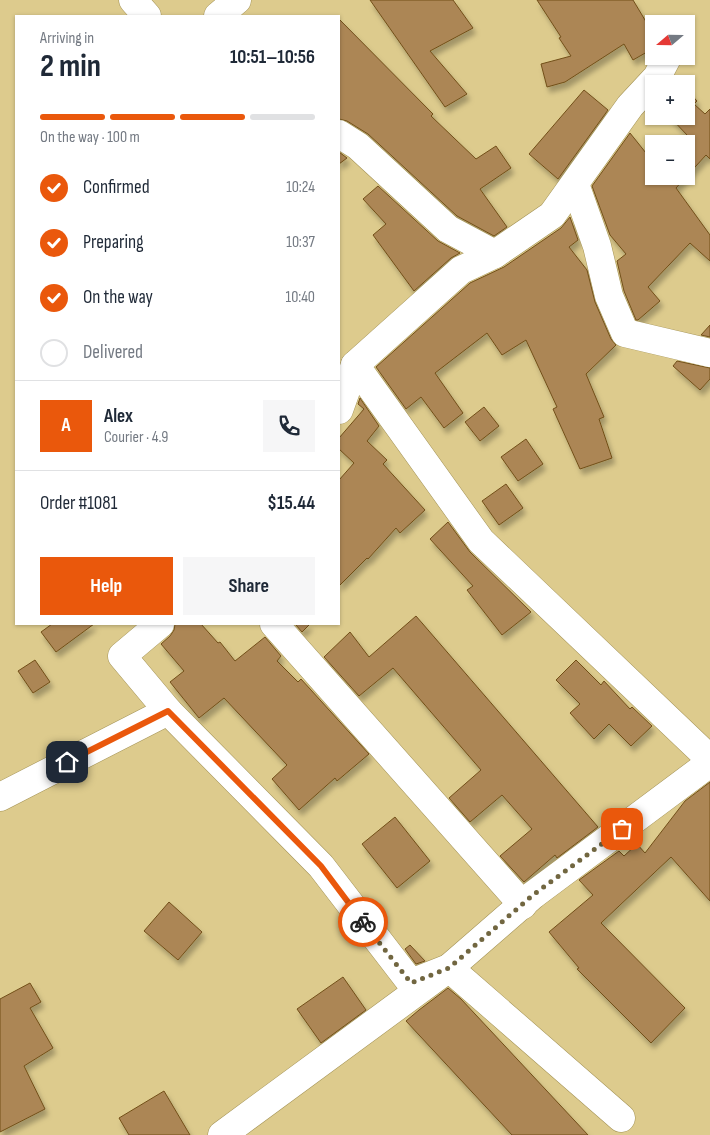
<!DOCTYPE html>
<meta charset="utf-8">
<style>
body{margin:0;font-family:"Sofia Sans Condensed",sans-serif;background:#f6f6f7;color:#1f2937;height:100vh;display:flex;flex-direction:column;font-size:19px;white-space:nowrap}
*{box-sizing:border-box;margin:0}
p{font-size:16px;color:#747a83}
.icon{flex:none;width:28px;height:28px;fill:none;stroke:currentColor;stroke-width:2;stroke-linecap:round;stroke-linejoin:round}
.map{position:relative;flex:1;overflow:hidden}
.details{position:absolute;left:15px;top:15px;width:325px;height:610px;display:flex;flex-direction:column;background:#fff;border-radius:0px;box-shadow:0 1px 4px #0004}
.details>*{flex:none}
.needle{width:32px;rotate:250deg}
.controls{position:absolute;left:645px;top:15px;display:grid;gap:10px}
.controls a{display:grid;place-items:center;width:50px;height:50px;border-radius:0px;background:#fff;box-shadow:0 1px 4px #0004;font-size:25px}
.pin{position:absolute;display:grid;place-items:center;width:42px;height:42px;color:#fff;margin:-21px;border-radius:10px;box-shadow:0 2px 8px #0006}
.courier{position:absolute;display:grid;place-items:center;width:50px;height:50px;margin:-25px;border:4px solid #ea580c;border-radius:50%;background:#fff;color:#222;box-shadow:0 1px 6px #0007}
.headline em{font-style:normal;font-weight:700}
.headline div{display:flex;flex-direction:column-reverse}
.headline{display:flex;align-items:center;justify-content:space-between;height:85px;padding:0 25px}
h1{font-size:32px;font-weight:700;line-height:38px}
.bar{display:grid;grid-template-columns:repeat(4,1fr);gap:8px 5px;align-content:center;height:60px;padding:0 25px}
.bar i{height:6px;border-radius:4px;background:#e0e1e3}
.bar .selected{background:#ea580c}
.bar p{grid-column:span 4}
.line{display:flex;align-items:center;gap:12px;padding:0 25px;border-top:1px solid #e0e1e3}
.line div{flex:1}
.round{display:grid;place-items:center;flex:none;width:52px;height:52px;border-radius:0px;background:#f6f6f7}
ol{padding:0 25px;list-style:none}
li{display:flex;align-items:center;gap:15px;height:55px}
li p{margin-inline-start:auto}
li .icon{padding:5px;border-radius:50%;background:#ea580c;color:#fff;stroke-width:4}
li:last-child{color:#747a83}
li i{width:28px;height:28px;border:2px solid #e0e1e3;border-radius:50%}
.cta{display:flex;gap:10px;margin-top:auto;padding:10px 25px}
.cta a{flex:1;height:58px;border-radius:0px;background:#ea580c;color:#fff;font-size:20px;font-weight:700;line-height:58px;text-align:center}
.cta a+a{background:#f6f6f7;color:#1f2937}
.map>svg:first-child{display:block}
.building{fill:#ac8654;stroke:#724f19;filter:url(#shadow)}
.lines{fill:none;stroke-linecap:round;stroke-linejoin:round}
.minor-casing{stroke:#a49356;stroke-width:29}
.minor{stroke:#fff;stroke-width:28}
.done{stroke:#716640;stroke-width:5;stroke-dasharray:0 9}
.route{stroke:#ea580c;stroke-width:6}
</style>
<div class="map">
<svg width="710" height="1135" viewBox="0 0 710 1135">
<defs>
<filter id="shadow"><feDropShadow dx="3" dy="5.5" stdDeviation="2.5" flood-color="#0004"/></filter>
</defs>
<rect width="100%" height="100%" fill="#ddcb8d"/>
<!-- building -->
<g class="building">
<path d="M 370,0 L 453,0 L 473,28 L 430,51 L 467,94 L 445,107 Z"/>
<path d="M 537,0 L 633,0 L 654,35 L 654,48 L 633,60 L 624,44 L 565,82 L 547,87 L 541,64 L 571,56 L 559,38 L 561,37 Z"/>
<path d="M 339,19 L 433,114 L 431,116 L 476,159 L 496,146 L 511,168 L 480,189 L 507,227 L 494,236 L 457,216 L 368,134 L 347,121 L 339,119 Z"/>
<path d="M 686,89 L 697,101 L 694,104 L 705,114 L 710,109 L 710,159 L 706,155 L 676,188 L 710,235 L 710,261 L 690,243 L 648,287 L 660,301 L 638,320 L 636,320 L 624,291 L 617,261 L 626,254 L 610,235 L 592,186 L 630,133 L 654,163 L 654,176 L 686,176 L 686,144 L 679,144 L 687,135 L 669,116 L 686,116 Z"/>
<path d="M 584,90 L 608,110 L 558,179 L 529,154 Z"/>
<path d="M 339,152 L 347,158 L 339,164 Z"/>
<path d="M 378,186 L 438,241 L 460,253 L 451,258 L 414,291 L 373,235 L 386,224 L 363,199 Z"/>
<path d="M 570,217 L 578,240 L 569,247 L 587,270 L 595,302 L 611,339 L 616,345 L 586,374 L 604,417 L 599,419 L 612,458 L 580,469 L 553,409 L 557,407 L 526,340 L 502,355 L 487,333 L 435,373 L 463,413 L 444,428 L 421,397 L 406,409 L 376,367 L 470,283 L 504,267 L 561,228 Z"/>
<path d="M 710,325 L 710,337 L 701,335 Z"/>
<path d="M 677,361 L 710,368 L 710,379 L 700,390 L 673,366 Z"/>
<path d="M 360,398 L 379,426 L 367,441 L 387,460 L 383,464 L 425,510 L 400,533 L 396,528 L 368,559 L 367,558 L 339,586 L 339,480 L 354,463 L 339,449 L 339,438 L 364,409 L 358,404 Z"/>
<path d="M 484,407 L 499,426 L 480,441 L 465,422 Z"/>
<path d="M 526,439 L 543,464 L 518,481 L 501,457 Z"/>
<path d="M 506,484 L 523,508 L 499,525 L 482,501 Z"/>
<path d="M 448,522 L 470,552 L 531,612 L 502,635 L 467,590 L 473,586 L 430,539 Z"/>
<path d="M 416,616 L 598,827 L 557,858 L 555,855 L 524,882 L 500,856 L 532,829 L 502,795 L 470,822 L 449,798 L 481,770 L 393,668 L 359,696 L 324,657 L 350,632 L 369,657 Z"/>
<path d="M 52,624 L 94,624 L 56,652 L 41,632 Z"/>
<path d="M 175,624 L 201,624 L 218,643 L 220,642 L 235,661 L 265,637 L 281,656 L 277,661 L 298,682 L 301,679 L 369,754 L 337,781 L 335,778 L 299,810 L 272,779 L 287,765 L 224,698 L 199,718 L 170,682 L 184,671 L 161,644 L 170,636 L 174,630 Z"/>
<path d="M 295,624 L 310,624 L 302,632 Z"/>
<path d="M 35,660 L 50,682 L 33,693 L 18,671 Z"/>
<path d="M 576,660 L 601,685 L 604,681 L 630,709 L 632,707 L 652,726 L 631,746 L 609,724 L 594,739 L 570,713 L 580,704 L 556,680 Z"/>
<path d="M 710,782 L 710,901 L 671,857 L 601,923 L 685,1008 L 651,1043 L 577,969 L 579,968 L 549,932 L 593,895 L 579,880 L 619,851 L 624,856 L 637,844 L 645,853 L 685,801 Z"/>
<path d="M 395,817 L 430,861 L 397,888 L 362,844 Z"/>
<path d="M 169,902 L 202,932 L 178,960 L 144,931 Z"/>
<path d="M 410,945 L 425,961 L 416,964 L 405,949 Z"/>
<path d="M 343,977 L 366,1010 L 321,1043 L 297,1009 Z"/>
<path d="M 30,983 L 41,1002 L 30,1008 L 53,1048 L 24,1066 L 45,1109 L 0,1132 L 0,999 Z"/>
<path d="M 448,988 L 461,999 L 588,1135 L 512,1135 L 406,1021 L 419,1010 Z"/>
<path d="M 164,1091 L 190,1135 L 129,1135 L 119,1118 Z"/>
</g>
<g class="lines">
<!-- minor casing -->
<g class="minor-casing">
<g id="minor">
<path d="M 133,0 L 147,16"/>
<path d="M 218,16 L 237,0"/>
<path d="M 668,56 L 657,77 L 630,106 L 552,215 L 495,254 L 461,270 L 355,365 L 481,541 L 710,759"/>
<path d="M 339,134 L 358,146 L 448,229 L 495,254"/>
<path d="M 575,184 L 597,246 L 609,296 L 625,333 L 710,353"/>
<path d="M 339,410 L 355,365"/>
<path d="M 160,624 L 122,656 L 168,711 L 321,866 L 411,983 L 449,968 L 621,1118"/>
<path d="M 274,624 L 523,905"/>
<path d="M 0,797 L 168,711"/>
<path d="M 222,1135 L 449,968 L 533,895 L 710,763"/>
</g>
</g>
<!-- minor -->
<use href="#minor" class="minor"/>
</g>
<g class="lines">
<!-- done -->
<path class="done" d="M 363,922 L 411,983 L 449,968 L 533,895 L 622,829"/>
<!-- route -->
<path class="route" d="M 67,762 L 168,711 L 321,866 L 363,922"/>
</g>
</svg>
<div class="controls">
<a><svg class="needle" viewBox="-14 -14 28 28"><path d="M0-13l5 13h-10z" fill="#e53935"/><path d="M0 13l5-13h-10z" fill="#747a83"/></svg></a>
<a>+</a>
<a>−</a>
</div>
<div class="pin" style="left:622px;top:829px;background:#ea580c"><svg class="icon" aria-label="bag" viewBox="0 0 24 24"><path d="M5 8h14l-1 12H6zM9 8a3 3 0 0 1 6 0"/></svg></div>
<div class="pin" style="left:67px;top:762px;background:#1f2937"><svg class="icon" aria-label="home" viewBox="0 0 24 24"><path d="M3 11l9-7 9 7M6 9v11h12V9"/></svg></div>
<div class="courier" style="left:363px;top:922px"><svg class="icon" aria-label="bike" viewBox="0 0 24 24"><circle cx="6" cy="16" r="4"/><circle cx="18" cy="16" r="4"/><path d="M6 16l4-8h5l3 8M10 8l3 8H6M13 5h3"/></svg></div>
<section class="details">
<div class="headline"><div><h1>2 min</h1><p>Arriving in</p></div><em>10:51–10:56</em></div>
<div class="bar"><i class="selected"></i><i class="selected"></i><i class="selected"></i><i></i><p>On the way · 100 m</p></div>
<ol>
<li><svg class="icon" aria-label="check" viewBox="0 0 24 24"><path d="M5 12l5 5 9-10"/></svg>Confirmed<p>10:24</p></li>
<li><svg class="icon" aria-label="check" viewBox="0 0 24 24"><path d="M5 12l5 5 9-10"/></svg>Preparing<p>10:37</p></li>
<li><svg class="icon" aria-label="check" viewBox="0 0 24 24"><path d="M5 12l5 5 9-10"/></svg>On the way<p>10:40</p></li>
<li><i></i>Delivered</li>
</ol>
<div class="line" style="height:90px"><b class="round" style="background:#ea580c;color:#fff">A</b><div><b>Alex</b><p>Courier · 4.9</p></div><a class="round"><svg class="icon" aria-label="phone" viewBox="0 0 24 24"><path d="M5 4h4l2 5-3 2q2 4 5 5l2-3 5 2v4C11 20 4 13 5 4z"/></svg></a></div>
<div class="line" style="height:65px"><div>Order #1081</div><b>$15.44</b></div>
<div class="cta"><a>Help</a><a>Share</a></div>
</section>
</div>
